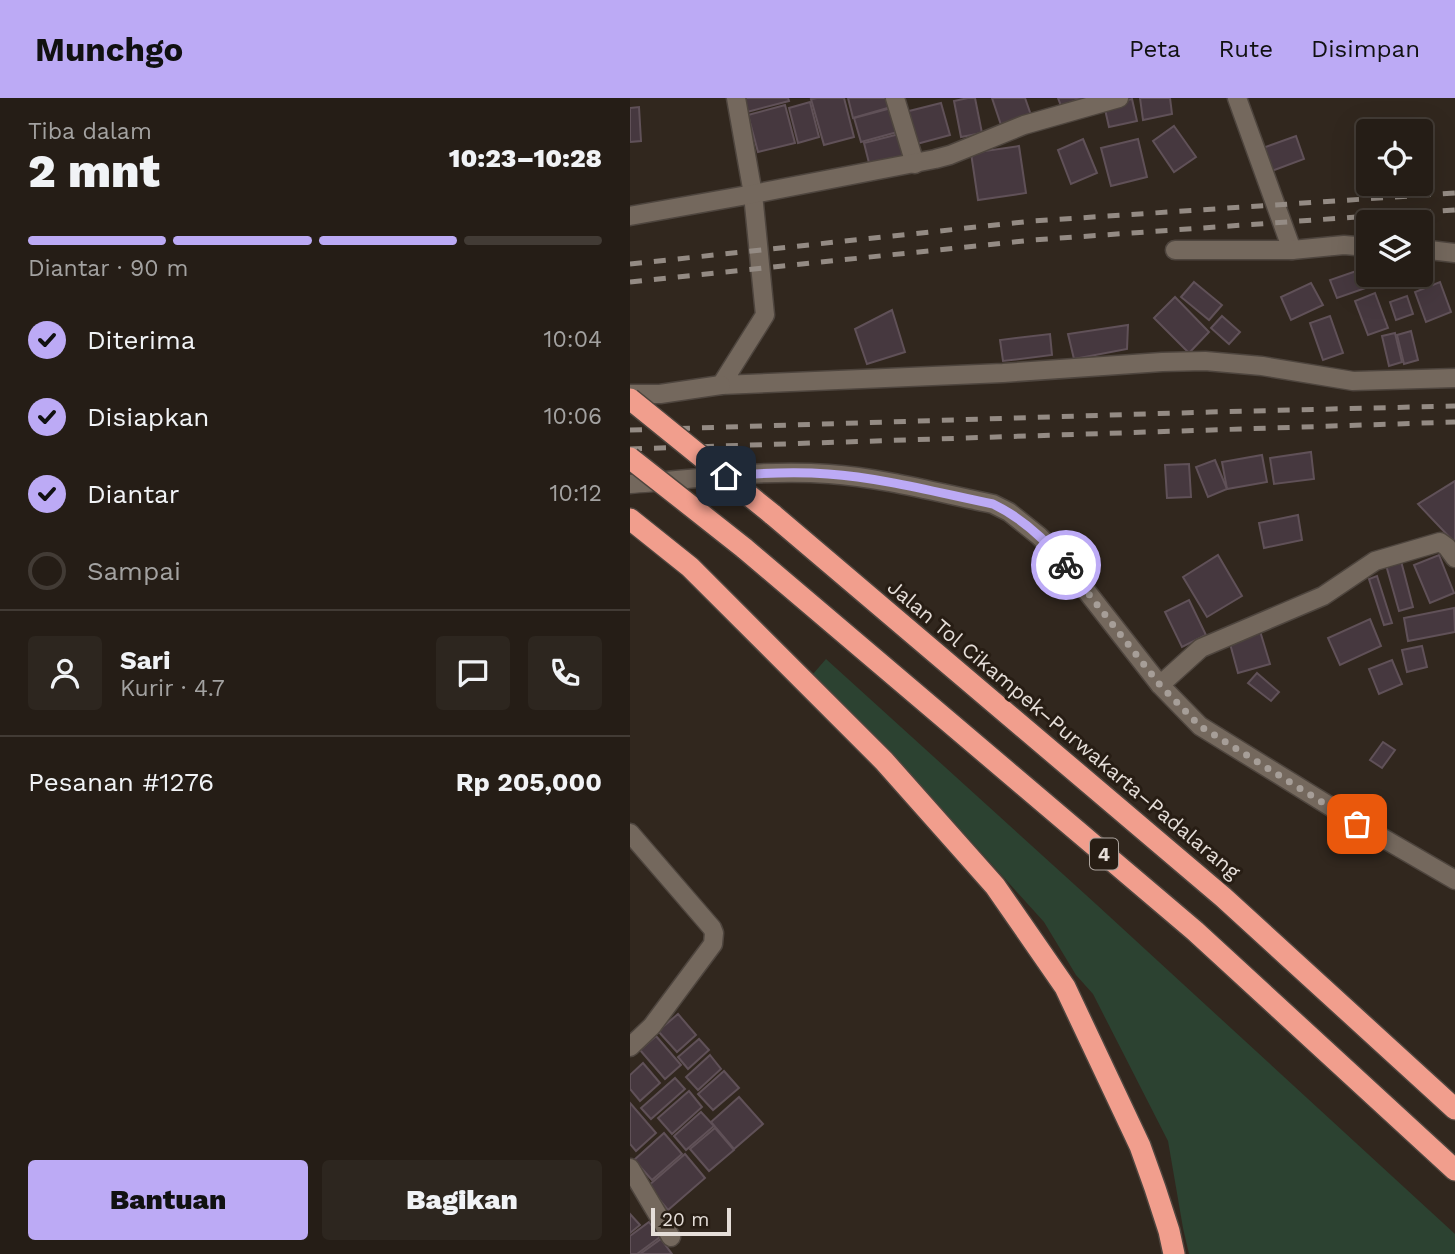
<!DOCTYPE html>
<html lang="id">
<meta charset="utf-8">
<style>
body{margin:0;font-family:"Work Sans",sans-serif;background:#2d261f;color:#f1f3f6;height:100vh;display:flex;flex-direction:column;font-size:26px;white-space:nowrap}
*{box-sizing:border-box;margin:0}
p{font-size:23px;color:#a3a2a1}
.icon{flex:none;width:38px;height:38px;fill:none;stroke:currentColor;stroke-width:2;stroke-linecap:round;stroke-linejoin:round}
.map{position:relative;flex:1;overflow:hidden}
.panel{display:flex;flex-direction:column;background:#251d16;width:630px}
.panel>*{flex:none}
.controls{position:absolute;left:726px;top:21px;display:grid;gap:14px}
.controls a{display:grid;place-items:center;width:77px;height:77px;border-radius:7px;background:#251d16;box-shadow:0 7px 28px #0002,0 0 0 2px #423b35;font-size:35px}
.scale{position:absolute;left:21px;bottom:18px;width:80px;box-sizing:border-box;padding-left:7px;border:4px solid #e5ded9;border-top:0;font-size:19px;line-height:24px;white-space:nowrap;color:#e5ded9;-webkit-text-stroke:5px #271d14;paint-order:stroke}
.pin{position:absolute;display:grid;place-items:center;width:60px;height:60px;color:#fff;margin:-30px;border-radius:14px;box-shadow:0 4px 10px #0006}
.courier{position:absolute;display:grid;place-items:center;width:70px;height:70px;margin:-35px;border:5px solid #bcaaf5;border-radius:50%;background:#fff;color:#222;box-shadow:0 2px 9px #0007}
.headline em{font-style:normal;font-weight:800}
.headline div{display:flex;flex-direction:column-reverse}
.headline{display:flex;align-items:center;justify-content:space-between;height:119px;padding:0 28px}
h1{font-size:46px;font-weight:800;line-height:52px}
.bar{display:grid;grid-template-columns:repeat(4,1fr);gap:10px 7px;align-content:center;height:84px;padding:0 28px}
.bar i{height:9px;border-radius:5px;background:#423b35}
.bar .active{background:#bcaaf5}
.bar p{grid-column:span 4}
.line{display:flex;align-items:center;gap:18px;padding:0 28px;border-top:2px solid #423b35}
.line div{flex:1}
.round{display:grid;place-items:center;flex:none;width:74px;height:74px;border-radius:7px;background:#2d261f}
ol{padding:0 28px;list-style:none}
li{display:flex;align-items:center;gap:21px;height:77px}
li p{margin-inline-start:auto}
li .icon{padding:7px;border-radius:50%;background:#bcaaf5;color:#111;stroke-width:4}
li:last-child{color:#a3a2a1}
li i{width:38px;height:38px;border:4px solid #423b35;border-radius:50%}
.button{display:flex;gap:14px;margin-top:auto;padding:14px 28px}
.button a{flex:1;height:80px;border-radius:7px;background:#bcaaf5;color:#111;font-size:28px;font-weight:800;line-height:80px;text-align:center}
.button a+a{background:#2d261f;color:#f1f3f6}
header{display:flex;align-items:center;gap:42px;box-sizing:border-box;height:98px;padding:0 35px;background:#bcaaf5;color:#111}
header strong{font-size:33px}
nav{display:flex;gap:38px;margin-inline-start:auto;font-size:24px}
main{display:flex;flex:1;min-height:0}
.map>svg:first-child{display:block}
.green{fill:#2c4231}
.building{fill:#46383f;stroke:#605158;stroke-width:2}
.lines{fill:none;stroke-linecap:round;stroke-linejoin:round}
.minor-casing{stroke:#4e453e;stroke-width:21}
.motorway-casing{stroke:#4e453e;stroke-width:24}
.minor{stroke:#74685d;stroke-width:18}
.motorway{stroke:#f19e8d;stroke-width:21}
.rail{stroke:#948b84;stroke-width:5;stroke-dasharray:12 12;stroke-linecap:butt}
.motorway-bridge-casing{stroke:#4e453e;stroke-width:24;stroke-linecap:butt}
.motorway-bridge{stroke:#f19e8d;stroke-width:21}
.done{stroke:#a69e98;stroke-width:7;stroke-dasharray:0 12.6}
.route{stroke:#bcaaf5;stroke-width:9}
.labels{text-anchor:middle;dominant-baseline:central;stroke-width:6;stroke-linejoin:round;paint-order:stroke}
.shield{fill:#271d14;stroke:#aca49e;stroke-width:2}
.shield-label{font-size:19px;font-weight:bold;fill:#e5ded9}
.street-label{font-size:21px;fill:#e5ded9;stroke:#271d14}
</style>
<header>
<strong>Munchgo</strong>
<nav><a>Peta</a><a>Rute</a><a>Disimpan</a></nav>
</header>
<main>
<section class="panel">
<div class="headline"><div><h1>2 mnt</h1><p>Tiba dalam</p></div><em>10:23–10:28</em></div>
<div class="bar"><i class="active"></i><i class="active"></i><i class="active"></i><i></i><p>Diantar · 90 m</p></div>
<ol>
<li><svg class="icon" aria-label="check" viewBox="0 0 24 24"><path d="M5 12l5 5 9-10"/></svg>Diterima<p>10:04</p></li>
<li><svg class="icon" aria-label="check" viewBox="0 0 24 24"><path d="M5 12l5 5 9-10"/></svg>Disiapkan<p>10:06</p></li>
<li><svg class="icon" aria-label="check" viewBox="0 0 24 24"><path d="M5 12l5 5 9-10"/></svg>Diantar<p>10:12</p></li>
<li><i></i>Sampai</li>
</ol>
<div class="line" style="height:126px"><a class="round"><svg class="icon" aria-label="person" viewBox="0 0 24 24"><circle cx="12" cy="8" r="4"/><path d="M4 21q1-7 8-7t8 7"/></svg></a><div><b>Sari</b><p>Kurir · 4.7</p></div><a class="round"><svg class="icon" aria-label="chat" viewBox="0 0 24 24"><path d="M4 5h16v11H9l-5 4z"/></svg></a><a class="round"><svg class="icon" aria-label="phone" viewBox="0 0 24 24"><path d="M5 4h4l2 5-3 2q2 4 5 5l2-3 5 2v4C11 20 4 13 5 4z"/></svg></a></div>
<div class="line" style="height:91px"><div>Pesanan #1276</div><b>Rp 205,000</b></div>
<div class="button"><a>Bantuan</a><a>Bagikan</a></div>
</section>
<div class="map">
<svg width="825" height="1156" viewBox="0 0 825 1156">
<rect width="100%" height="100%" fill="#31271e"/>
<!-- green -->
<path class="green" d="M 196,561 L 467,807 L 825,1136 L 825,1156 L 559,1156 L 553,1130 L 538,1043 L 463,896 L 446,877 L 414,824 L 295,692 L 183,576 Z"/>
<!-- building -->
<g class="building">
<path d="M 113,0 L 158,0 L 159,3 L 117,14 Z"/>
<path d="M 187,0 L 214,0 L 224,39 L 194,47 L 181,1 Z"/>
<path d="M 218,0 L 258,0 L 261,9 L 223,20 Z"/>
<path d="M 338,0 L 345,0 L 352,35 L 331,39 L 324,3 Z"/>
<path d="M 362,0 L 395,0 L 401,17 L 371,27 Z"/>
<path d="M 428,0 L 452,0 L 431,8 Z"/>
<path d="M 510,0 L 540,0 L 542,16 L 513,22 Z"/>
<path d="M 502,1 L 507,23 L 479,29 L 474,7 Z"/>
<path d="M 180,4 L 189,39 L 168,45 L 159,10 Z"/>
<path d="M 311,5 L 320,37 L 283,47 L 275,14 Z"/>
<path d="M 155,7 L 165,45 L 128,54 L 118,17 Z"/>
<path d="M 9,9 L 11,43 L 0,44 L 0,10 Z"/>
<path d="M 265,9 L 271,33 L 231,44 L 224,20 Z"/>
<path d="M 544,28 L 566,59 L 544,74 L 523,43 Z"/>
<path d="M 273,35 L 279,58 L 240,69 L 234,45 Z"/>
<path d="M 666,38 L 674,61 L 639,74 L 630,51 Z"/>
<path d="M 453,41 L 467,75 L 441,86 L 428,52 Z"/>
<path d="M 508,41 L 517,79 L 481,88 L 471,50 Z"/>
<path d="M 389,48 L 396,95 L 348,102 L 341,55 Z"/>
<path d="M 738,169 L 738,177 L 750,177 L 753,184 L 707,200 L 700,182 Z"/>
<path d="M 564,184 L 592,207 L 579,222 L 551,199 Z"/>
<path d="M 810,184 L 821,214 L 796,224 L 785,194 Z"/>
<path d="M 681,185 L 693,207 L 661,222 L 651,199 Z"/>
<path d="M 745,195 L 758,230 L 738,237 L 725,203 Z"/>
<path d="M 777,198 L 783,216 L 766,222 L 760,204 Z"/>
<path d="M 545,199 L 579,234 L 559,255 L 524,220 Z"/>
<path d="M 262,212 L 275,254 L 237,266 L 225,231 Z"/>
<path d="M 592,218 L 610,234 L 599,246 L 581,230 Z"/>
<path d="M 700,218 L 713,255 L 693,262 L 680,225 Z"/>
<path d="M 498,227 L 497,251 L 444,261 L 438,236 Z"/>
<path d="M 781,233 L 788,262 L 774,266 L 767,237 Z"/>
<path d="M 765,235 L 772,264 L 759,268 L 752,238 Z"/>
<path d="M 420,236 L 422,257 L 373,263 L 370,242 Z"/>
<path d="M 681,354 L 684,381 L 644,386 L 640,360 Z"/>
<path d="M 632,357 L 637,384 L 597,391 L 592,364 Z"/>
<path d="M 585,362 L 597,391 L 578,399 L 566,369 Z"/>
<path d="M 559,366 L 561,399 L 537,400 L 535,367 Z"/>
<path d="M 825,383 L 825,445 L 788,406 Z"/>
<path d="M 668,417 L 672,442 L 634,450 L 629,425 Z"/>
<path d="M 588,457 L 612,498 L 577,519 L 553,479 Z"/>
<path d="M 809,457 L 824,495 L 800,505 L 784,467 Z"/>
<path d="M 771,463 L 783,509 L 769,513 L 756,467 Z"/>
<path d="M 747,478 L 762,525 L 754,527 L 739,481 Z"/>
<path d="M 559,502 L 576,537 L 552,549 L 535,514 Z"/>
<path d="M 824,510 L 825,534 L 778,543 L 774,520 Z"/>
<path d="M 740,521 L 751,548 L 710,567 L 698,540 Z"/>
<path d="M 630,533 L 640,566 L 608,575 L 599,542 Z"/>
<path d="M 792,548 L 797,569 L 777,574 L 772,552 Z"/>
<path d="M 762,562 L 772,586 L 749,596 L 739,571 Z"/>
<path d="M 627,575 L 649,594 L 641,603 L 618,585 Z"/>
<path d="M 753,644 L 765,652 L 752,670 L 740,662 Z"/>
<path d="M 48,916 L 66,937 L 47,954 L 28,933 Z"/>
<path d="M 26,938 L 51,967 L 35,981 L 10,952 Z"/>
<path d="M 69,941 L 79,952 L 58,971 L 48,959 Z"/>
<path d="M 80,957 L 91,971 L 68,992 L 56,979 Z"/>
<path d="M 13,965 L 30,985 L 10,1003 L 0,991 L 0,977 Z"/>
<path d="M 94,973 L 109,990 L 83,1012 L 68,996 Z"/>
<path d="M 45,980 L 55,991 L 21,1021 L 11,1010 Z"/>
<path d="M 59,993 L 72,1009 L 42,1036 L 28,1020 Z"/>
<path d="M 109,999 L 133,1026 L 104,1051 L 81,1024 Z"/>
<path d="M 0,1005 L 26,1035 L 6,1053 L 0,1046 Z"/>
<path d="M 71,1014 L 84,1028 L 56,1052 L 44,1038 Z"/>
<path d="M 85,1030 L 104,1052 L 79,1073 L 60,1051 Z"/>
<path d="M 34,1035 L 52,1056 L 22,1082 L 4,1062 Z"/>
<path d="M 55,1056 L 75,1080 L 38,1112 L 18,1088 Z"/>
<path d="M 0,1116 L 10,1127 L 0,1135 Z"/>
<path d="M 19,1124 L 30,1139 L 7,1156 L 0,1156 L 0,1138 Z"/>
<path d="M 31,1141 L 42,1156 L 10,1156 Z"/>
</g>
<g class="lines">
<!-- minor casing -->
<g class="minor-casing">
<g id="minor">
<path d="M 106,0 L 123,96 L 135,217 L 91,287 L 373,275 L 532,264 L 575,263 L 632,268 L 723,283 L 825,280"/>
<path d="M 265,0 L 285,66"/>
<path d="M 607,0 L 662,152"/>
<path d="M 0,118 L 123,96 L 305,61 L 320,57 L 394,27 L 489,0"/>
<path d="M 791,151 L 825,155"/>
<path d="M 545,152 L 662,152 L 714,147 L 738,149"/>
<path d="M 0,296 L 30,296 L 91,287"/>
<path d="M 0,386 C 66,381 133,371 199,376 C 254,380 309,395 363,406 L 379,414 L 409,438 L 429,458 L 530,587 L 570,628 L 727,725 L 825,782"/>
<path d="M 530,587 L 571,550 L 693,498 L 745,463 L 810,444 L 817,449 L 825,460"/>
<path d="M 0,735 L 82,830 L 84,835 L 83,846 L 22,928 L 0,949"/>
<path d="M 0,1070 L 41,1139"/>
</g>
</g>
<!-- motorway casing -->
<g class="motorway-casing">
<g id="motorway">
<path d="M 142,416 L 593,799 L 825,1011"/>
<path d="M 0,421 L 60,469 L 254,663 L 365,788 L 435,889 L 510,1048 L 525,1090 L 539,1133 L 544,1156"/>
<path d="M 114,450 L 565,833 L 825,1072"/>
</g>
</g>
<!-- minor -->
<use href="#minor" class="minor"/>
<!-- motorway -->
<use href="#motorway" class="motorway"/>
<!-- rail -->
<g class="rail">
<path d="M 0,166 L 403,123 L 825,95"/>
<path d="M 0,184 L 403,142 L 825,112"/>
<path d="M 0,332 L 580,314 L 825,308"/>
<path d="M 0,351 L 825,324"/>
</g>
<!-- motorway-bridge casing -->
<g class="motorway-bridge-casing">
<g id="motorway-bridge">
<path d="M 0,301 L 142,416"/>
<path d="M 0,360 L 114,450"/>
</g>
</g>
<!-- motorway-bridge -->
<use href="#motorway-bridge" class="motorway-bridge"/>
</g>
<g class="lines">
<!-- done -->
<path class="done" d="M 436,467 L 530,587 L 570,628 L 727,726"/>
<!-- route -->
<path class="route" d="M 96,378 C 130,375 164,373 198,376 C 254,380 309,395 363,406 C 392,420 416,442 436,467"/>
</g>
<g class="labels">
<!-- shield labels -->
<rect class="shield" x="460" y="740.5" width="28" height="31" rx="5"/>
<g class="shield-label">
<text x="474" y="756">4</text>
</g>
<!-- street labels -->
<g class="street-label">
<text transform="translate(434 631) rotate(40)">Jalan Tol Cikampek–Purwakarta–Padalarang</text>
</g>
</g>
</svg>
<div class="controls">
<a><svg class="icon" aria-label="locate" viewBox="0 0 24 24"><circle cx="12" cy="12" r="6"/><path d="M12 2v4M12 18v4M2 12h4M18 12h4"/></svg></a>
<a><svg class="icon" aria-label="layers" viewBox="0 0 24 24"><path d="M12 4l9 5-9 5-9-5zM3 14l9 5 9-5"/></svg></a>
</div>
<div class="scale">20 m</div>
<div class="pin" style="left:727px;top:726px;background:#ea580c"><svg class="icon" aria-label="bag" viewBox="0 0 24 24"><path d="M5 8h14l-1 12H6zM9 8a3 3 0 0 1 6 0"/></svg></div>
<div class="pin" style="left:96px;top:378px;background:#1f2937"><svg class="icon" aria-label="home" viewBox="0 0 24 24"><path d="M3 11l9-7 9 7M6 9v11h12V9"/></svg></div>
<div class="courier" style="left:436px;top:467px"><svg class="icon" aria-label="bike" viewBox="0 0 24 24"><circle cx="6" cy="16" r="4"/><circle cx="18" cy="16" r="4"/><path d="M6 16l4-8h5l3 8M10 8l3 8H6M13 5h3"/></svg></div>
</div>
</main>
